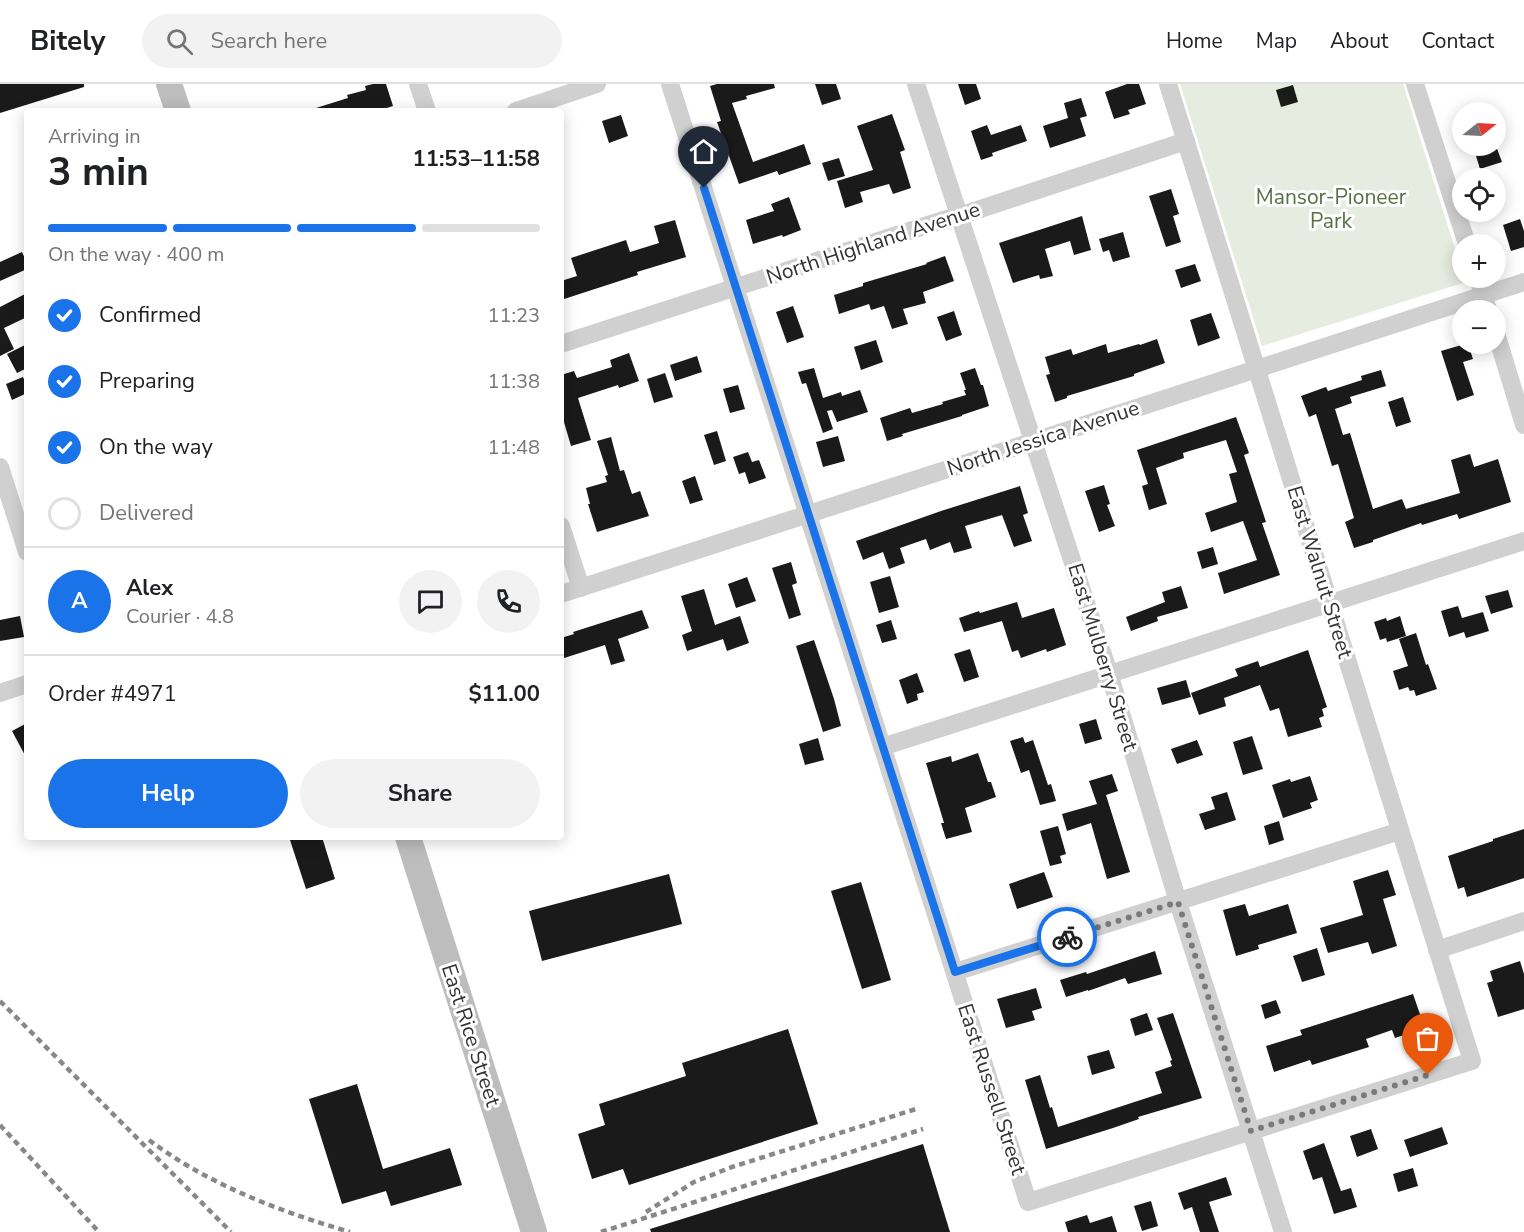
<!DOCTYPE html>
<meta charset="utf-8">
<style>
body{margin:0;font-family:"Nunito Sans",sans-serif;background:#f2f2f2;color:#202124;height:100vh;display:flex;flex-direction:column;font-size:22px;white-space:nowrap}
*{box-sizing:border-box;margin:0}
p{font-size:20px;color:#757577}
.icon{flex:none;width:33px;height:33px;fill:none;stroke:currentColor;stroke-width:2;stroke-linecap:round;stroke-linejoin:round}
.map{position:relative;flex:1;overflow:hidden}
.sheet{position:absolute;left:24px;top:24px;width:540px;height:732px;display:flex;flex-direction:column;background:#fff;border-radius:6px;box-shadow:0 3px 15px #0003}
.sheet>*{flex:none}
.needle{width:39px;rotate:72deg}
.buttons{position:absolute;left:1452px;top:18px;display:grid;gap:12px}
.buttons a{display:grid;place-items:center;width:54px;height:54px;border-radius:50%;background:#fff;box-shadow:0 3px 15px #0003;font-size:30px}
.pin{position:absolute;display:grid;place-items:center;width:51px;height:51px;color:#fff;margin:-62px -26px;border-radius:50% 50% 50% 0;rotate:-45deg;box-shadow:0 0 6px #0007}
.pin .icon{rotate:45deg}
.courier{position:absolute;display:grid;place-items:center;width:60px;height:60px;margin:-30px;border:4px solid #1a73e8;border-radius:50%;background:#fff;color:#222;box-shadow:0 2px 8px #0007}
.headline em{font-style:normal;font-weight:700}
.headline div{display:flex;flex-direction:column-reverse}
.headline{display:flex;align-items:center;justify-content:space-between;height:102px;padding:0 24px}
h1{font-size:39px;font-weight:700;line-height:45px}
.bar{display:grid;grid-template-columns:repeat(4,1fr);gap:9px 6px;align-content:center;height:72px;padding:0 24px}
.bar i{height:8px;border-radius:4px;background:#e0e0e0}
.bar .on{background:#1a73e8}
.bar p{grid-column:span 4}
.line{display:flex;align-items:center;gap:15px;padding:0 24px;border-top:2px solid #e0e0e0}
.line div{flex:1}
.round{display:grid;place-items:center;flex:none;width:63px;height:63px;border-radius:32px;background:#f2f2f2}
ol{padding:0 24px;list-style:none}
li{display:flex;align-items:center;gap:18px;height:66px}
li p{margin-inline-start:auto}
li .icon{padding:6px;border-radius:50%;background:#1a73e8;color:#fff;stroke-width:4}
li:last-child{color:#757577}
li i{width:33px;height:33px;border:3px solid #e0e0e0;border-radius:50%}
.action{display:flex;gap:12px;margin-top:auto;padding:12px 24px}
.action a{flex:1;height:69px;border-radius:36px;background:#1a73e8;color:#fff;font-size:24px;font-weight:700;line-height:69px;text-align:center}
.action a+a{background:#f2f2f2;color:#202124}
header{display:flex;align-items:center;gap:36px;box-sizing:border-box;height:84px;padding:0 30px;background:#fff;border-bottom:2px solid #e0e0e0}
header strong{font-size:28px}
nav{display:flex;gap:33px;margin-inline-start:auto;font-size:21px}
.search{width:420px;height:54px;background:#f2f2f2;display:flex;align-items:center;gap:15px;box-sizing:border-box;padding:0 21px;border-radius:33px;color:#757577;font-size:22px}
.map>svg:first-child{display:block}
.green{fill:#e6ecdf}
.building{fill:#1a1a1a}
.lines{fill:none;stroke-linecap:round;stroke-linejoin:round}
.minor{stroke:#d0d0d0;stroke-width:18}
.secondary{stroke:#bdbdbd;stroke-width:26}
.rail{stroke:#888;stroke-width:4.5;stroke-dasharray:6 4.5;stroke-linecap:butt}
.done{stroke:#7a7a7a;stroke-width:6;stroke-dasharray:0 10.8}
.route{stroke:#1a73e8;stroke-width:8}
.labels{text-anchor:middle;dominant-baseline:central;stroke-width:6;stroke-linejoin:round;paint-order:stroke}
.park-label{font-size:21px;fill:#56703f;stroke:#fff}
.street-label{font-size:21px;fill:#333;stroke:#fff}
</style>
<header>
<strong>Bitely</strong>
<div class="search"><svg class="icon" aria-label="search" viewBox="0 0 24 24"><circle cx="10" cy="10" r="6"/><path d="M15 15l6 6"/></svg>Search here</div>
<nav><a>Home</a><a>Map</a><a>About</a><a>Contact</a></nav>
</header>
<div class="map">
<svg width="1524" height="1148" viewBox="0 0 1524 1148">
<rect width="100%" height="100%" fill="#fff"/>
<!-- green -->
<path class="green" d="M 1180,0 L 1403,0 L 1462,187 L 1462,194 L 1464,194 L 1466,198 L 1262,262 Z"/>
<!-- building -->
<g class="building">
<path d="M 0,0 L 84,0 L 84,3 L 0,29 Z"/>
<path d="M 373,0 L 386,0 L 393,22 L 377,27 L 317,27 L 316,24 L 348,14 L 347,11 L 366,6 L 365,2 Z"/>
<path d="M 717,0 L 774,0 L 775,4 L 746,12 L 747,15 L 732,19 L 753,78 L 804,60 L 811,80 L 779,91 L 777,87 L 739,100 L 717,38 L 721,37 L 710,2 Z"/>
<path d="M 815,0 L 836,0 L 841,15 L 822,21 Z"/>
<path d="M 958,0 L 976,0 L 981,15 L 965,21 Z"/>
<path d="M 1127,0 L 1139,0 L 1146,20 L 1128,26 L 1130,30 L 1114,35 L 1105,8 Z"/>
<path d="M 1293,1 L 1298,18 L 1281,23 L 1276,6 Z"/>
<path d="M 1081,14 L 1087,32 L 1080,34 L 1086,52 L 1050,64 L 1043,42 L 1068,34 L 1064,19 Z"/>
<path d="M 892,30 L 905,66 L 900,68 L 911,104 L 893,110 L 889,100 L 860,108 L 863,118 L 845,124 L 837,97 L 873,86 L 857,42 Z"/>
<path d="M 621,31 L 628,52 L 609,59 L 602,37 Z"/>
<path d="M 987,41 L 991,51 L 1021,41 L 1027,57 L 992,69 L 993,72 L 981,76 L 971,47 Z"/>
<path d="M 1473,62 L 1496,62 L 1502,78 L 1480,85 Z"/>
<path d="M 839,74 L 845,92 L 828,97 L 822,79 Z"/>
<path d="M 1171,105 L 1179,130 L 1173,132 L 1181,158 L 1166,163 L 1149,112 Z"/>
<path d="M 789,113 L 801,146 L 783,153 L 782,151 L 753,160 L 746,136 L 774,127 L 771,120 Z"/>
<path d="M 1082,132 L 1091,166 L 1074,171 L 1070,157 L 1045,165 L 1053,192 L 1040,195 L 1039,191 L 1013,199 L 999,159 Z"/>
<path d="M 1520,135 L 1524,147 L 1524,163 L 1511,167 L 1503,141 Z"/>
<path d="M 675,136 L 686,173 L 637,188 L 638,191 L 561,216 L 561,197 L 577,192 L 571,174 L 626,156 L 630,168 L 659,159 L 654,142 Z"/>
<path d="M 1123,148 L 1130,173 L 1113,178 L 1109,166 L 1103,168 L 1099,155 Z"/>
<path d="M 22,168 L 27,179 L 27,185 L 0,197 L 0,178 Z"/>
<path d="M 945,172 L 954,197 L 923,208 L 926,219 L 903,225 L 908,240 L 892,245 L 884,222 L 871,226 L 869,220 L 839,230 L 834,211 L 863,202 L 863,199 L 927,180 L 926,179 Z"/>
<path d="M 1195,180 L 1201,197 L 1181,204 L 1175,186 Z"/>
<path d="M 27,209 L 27,233 L 4,244 L 14,265 L 0,272 L 0,223 Z"/>
<path d="M 793,222 L 804,253 L 787,259 L 776,228 Z"/>
<path d="M 954,227 L 962,251 L 946,257 L 937,233 Z"/>
<path d="M 1211,229 L 1220,254 L 1198,262 L 1190,236 Z"/>
<path d="M 1157,255 L 1165,279 L 1134,290 L 1134,292 L 1067,312 L 1067,314 L 1055,318 L 1046,291 L 1050,290 L 1045,273 L 1071,265 L 1073,271 L 1106,260 L 1108,269 L 1139,260 L 1140,261 Z"/>
<path d="M 876,256 L 883,278 L 861,286 L 854,263 Z"/>
<path d="M 27,260 L 27,284 L 17,289 L 7,270 Z"/>
<path d="M 1465,260 L 1468,260 L 1473,275 L 1463,278 L 1474,311 L 1457,317 L 1441,267 Z"/>
<path d="M 629,269 L 639,297 L 619,304 L 618,301 L 578,314 L 591,356 L 571,362 L 561,328 L 561,291 L 574,287 L 577,294 L 612,283 L 610,276 Z"/>
<path d="M 697,272 L 702,288 L 675,297 L 670,281 Z"/>
<path d="M 814,284 L 823,314 L 841,308 L 842,312 L 860,306 L 868,328 L 837,338 L 832,326 L 827,327 L 833,345 L 823,349 L 806,299 L 802,300 L 798,288 Z"/>
<path d="M 975,284 L 981,301 L 983,301 L 989,322 L 962,331 L 962,332 L 902,350 L 903,352 L 887,357 L 880,334 L 910,324 L 912,329 L 943,320 L 942,318 L 966,311 L 964,306 L 966,306 L 960,289 Z"/>
<path d="M 1381,286 L 1386,302 L 1350,313 L 1352,319 L 1335,325 L 1343,351 L 1350,349 L 1373,425 L 1402,415 L 1406,425 L 1460,409 L 1451,376 L 1470,370 L 1474,383 L 1498,375 L 1511,418 L 1459,435 L 1457,430 L 1422,441 L 1421,439 L 1373,456 L 1373,458 L 1354,464 L 1345,438 L 1354,434 L 1338,380 L 1332,382 L 1316,330 L 1309,333 L 1301,312 L 1326,303 L 1328,307 L 1362,296 L 1361,292 Z"/>
<path d="M 665,289 L 673,313 L 654,319 L 647,295 Z"/>
<path d="M 23,293 L 27,302 L 27,309 L 12,316 L 6,300 Z"/>
<path d="M 738,301 L 745,325 L 730,329 L 723,305 Z"/>
<path d="M 1403,313 L 1411,338 L 1396,343 L 1388,318 Z"/>
<path d="M 1236,333 L 1249,369 L 1244,371 L 1266,438 L 1262,439 L 1280,491 L 1224,510 L 1218,489 L 1257,476 L 1243,437 L 1211,448 L 1205,429 L 1237,418 L 1229,390 L 1237,388 L 1226,356 L 1183,369 L 1184,374 L 1156,384 L 1167,420 L 1149,426 L 1142,402 L 1148,400 L 1137,366 Z"/>
<path d="M 717,347 L 726,377 L 714,381 L 704,351 Z"/>
<path d="M 838,352 L 845,377 L 823,383 L 816,358 Z"/>
<path d="M 611,353 L 620,387 L 624,386 L 632,410 L 640,407 L 649,432 L 597,448 L 588,420 L 590,420 L 586,404 L 607,398 L 605,392 L 608,391 L 597,357 Z"/>
<path d="M 748,368 L 752,378 L 759,376 L 766,394 L 749,400 L 745,388 L 739,390 L 733,373 Z"/>
<path d="M 695,392 L 703,416 L 690,420 L 682,397 Z"/>
<path d="M 1104,401 L 1110,420 L 1107,421 L 1115,442 L 1099,448 L 1085,407 Z"/>
<path d="M 1020,402 L 1028,429 L 1023,431 L 1032,457 L 1014,463 L 1002,431 L 965,442 L 972,464 L 954,469 L 950,458 L 930,466 L 926,455 L 900,464 L 905,479 L 889,485 L 883,468 L 863,476 L 856,457 L 941,427 Z"/>
<path d="M 1213,463 L 1218,480 L 1202,485 L 1197,468 Z"/>
<path d="M 791,478 L 797,499 L 792,501 L 801,531 L 789,535 L 772,484 Z"/>
<path d="M 890,492 L 899,523 L 879,529 L 870,498 Z"/>
<path d="M 747,493 L 756,517 L 736,524 L 728,500 Z"/>
<path d="M 1181,502 L 1188,524 L 1157,533 L 1158,537 L 1131,547 L 1126,533 L 1165,518 L 1162,508 Z"/>
<path d="M 704,505 L 715,541 L 740,532 L 749,559 L 727,567 L 723,555 L 687,567 L 682,551 L 692,547 L 681,512 Z"/>
<path d="M 1508,506 L 1513,523 L 1491,530 L 1485,512 Z"/>
<path d="M 1017,518 L 1022,534 L 1054,524 L 1066,561 L 1047,568 L 1046,565 L 1021,574 L 1018,566 L 1012,568 L 1002,537 L 964,548 L 959,534 L 979,527 L 980,529 Z"/>
<path d="M 1458,522 L 1462,534 L 1483,528 L 1489,547 L 1466,554 L 1464,548 L 1449,553 L 1441,527 Z"/>
<path d="M 642,526 L 649,544 L 618,555 L 625,577 L 611,581 L 605,561 L 561,575 L 561,554 L 574,550 L 573,548 Z"/>
<path d="M 20,532 L 24,553 L 0,557 L 0,536 Z"/>
<path d="M 1400,532 L 1406,552 L 1387,558 L 1386,554 L 1380,556 L 1374,538 L 1386,534 L 1387,537 Z"/>
<path d="M 891,536 L 897,555 L 882,559 L 876,541 Z"/>
<path d="M 1416,549 L 1426,581 L 1428,580 L 1437,605 L 1416,612 L 1414,606 L 1410,607 L 1408,603 L 1399,606 L 1393,587 L 1408,582 L 1399,555 Z"/>
<path d="M 814,556 L 834,615 L 841,642 L 823,648 L 796,562 Z"/>
<path d="M 970,565 L 979,593 L 964,598 L 954,570 Z"/>
<path d="M 1308,566 L 1327,623 L 1322,625 L 1324,632 L 1319,634 L 1322,643 L 1288,653 L 1279,624 L 1270,627 L 1260,601 L 1224,614 L 1226,622 L 1199,631 L 1191,609 L 1238,592 L 1235,585 L 1258,577 L 1260,583 Z"/>
<path d="M 917,589 L 924,608 L 917,610 L 918,616 L 907,620 L 899,596 Z"/>
<path d="M 1186,596 L 1191,613 L 1162,621 L 1157,604 Z"/>
<path d="M 1096,635 L 1102,655 L 1085,660 L 1079,640 Z"/>
<path d="M 27,639 L 27,675 L 12,647 Z"/>
<path d="M 1252,652 L 1263,685 L 1243,691 L 1233,658 Z"/>
<path d="M 1023,653 L 1025,659 L 1033,656 L 1048,701 L 1051,700 L 1056,717 L 1040,721 L 1029,686 L 1021,689 L 1010,657 Z"/>
<path d="M 818,654 L 824,676 L 805,681 L 799,660 Z"/>
<path d="M 1197,656 L 1203,671 L 1177,680 L 1171,665 Z"/>
<path d="M 978,669 L 988,698 L 991,698 L 996,713 L 965,724 L 972,748 L 946,755 L 941,739 L 944,739 L 926,679 L 951,672 L 952,678 Z"/>
<path d="M 1112,690 L 1118,707 L 1106,711 L 1130,788 L 1107,795 L 1091,739 L 1067,747 L 1062,730 L 1097,720 L 1089,697 Z"/>
<path d="M 1310,692 L 1318,716 L 1310,719 L 1312,724 L 1283,734 L 1272,701 L 1290,695 L 1291,698 Z"/>
<path d="M 1227,708 L 1236,736 L 1205,746 L 1199,730 L 1215,725 L 1211,713 Z"/>
<path d="M 1279,737 L 1284,756 L 1269,761 L 1264,742 Z"/>
<path d="M 1058,742 L 1066,770 L 1060,772 L 1062,779 L 1050,782 L 1040,747 Z"/>
<path d="M 1524,745 L 1524,794 L 1467,813 L 1464,803 L 1458,805 L 1448,772 L 1493,757 L 1493,755 Z"/>
<path d="M 289,753 L 322,753 L 335,795 L 306,805 Z"/>
<path d="M 1388,786 L 1396,811 L 1383,815 L 1397,862 L 1372,870 L 1368,858 L 1328,869 L 1320,844 L 1363,831 L 1353,797 Z"/>
<path d="M 1044,788 L 1053,813 L 1017,825 L 1009,800 Z"/>
<path d="M 669,790 L 682,840 L 542,877 L 529,827 Z"/>
<path d="M 861,798 L 891,896 L 862,905 L 831,807 Z"/>
<path d="M 1245,820 L 1249,832 L 1288,820 L 1297,849 L 1258,861 L 1259,865 L 1236,872 L 1223,826 Z"/>
<path d="M 1317,864 L 1325,891 L 1302,898 L 1293,872 Z"/>
<path d="M 1155,867 L 1162,890 L 1128,900 L 1125,894 L 1088,907 L 1088,906 L 1066,913 L 1060,896 L 1086,888 L 1087,890 Z"/>
<path d="M 1520,877 L 1524,890 L 1524,925 L 1498,933 L 1487,899 L 1493,897 L 1490,887 Z"/>
<path d="M 1036,904 L 1042,924 L 1032,927 L 1035,936 L 1006,944 L 997,915 Z"/>
<path d="M 1413,910 L 1422,936 L 1410,940 L 1413,948 L 1395,954 L 1392,946 L 1366,955 L 1369,963 L 1312,981 L 1310,976 L 1274,988 L 1266,962 L 1302,951 L 1300,946 Z"/>
<path d="M 1276,916 L 1281,929 L 1265,935 L 1261,921 Z"/>
<path d="M 1147,929 L 1153,946 L 1135,952 L 1130,935 Z"/>
<path d="M 1173,929 L 1202,1014 L 1138,1033 L 1139,1035 L 1113,1044 L 1046,1065 L 1025,996 L 1040,991 L 1050,1024 L 1052,1023 L 1058,1043 L 1162,1009 L 1155,988 L 1172,982 L 1170,977 L 1172,976 L 1157,934 Z"/>
<path d="M 788,945 L 818,1040 L 629,1101 L 623,1085 L 592,1095 L 578,1050 L 605,1041 L 599,1020 L 686,992 L 682,979 Z"/>
<path d="M 1109,966 L 1115,984 L 1092,991 L 1087,972 Z"/>
<path d="M 357,1000 L 383,1085 L 450,1064 L 462,1101 L 391,1122 L 386,1107 L 342,1120 L 309,1015 Z"/>
<path d="M 1442,1043 L 1448,1060 L 1410,1073 L 1404,1056 Z"/>
<path d="M 1371,1045 L 1378,1065 L 1357,1073 L 1350,1052 Z"/>
<path d="M 1324,1059 L 1341,1107 L 1351,1104 L 1357,1123 L 1334,1130 L 1322,1093 L 1313,1096 L 1303,1067 Z"/>
<path d="M 923,1060 L 950,1148 L 651,1148 L 650,1145 Z"/>
<path d="M 1413,1084 L 1418,1102 L 1398,1108 L 1393,1090 Z"/>
<path d="M 1226,1093 L 1232,1111 L 1209,1118 L 1219,1148 L 1200,1148 L 1192,1123 L 1184,1126 L 1178,1109 Z"/>
<path d="M 1151,1117 L 1158,1142 L 1142,1147 L 1134,1122 Z"/>
<path d="M 1087,1131 L 1090,1139 L 1112,1132 L 1117,1148 L 1068,1148 L 1065,1138 Z"/>
</g>
<g class="lines">
<!-- minor -->
<g class="minor">
<path d="M 418,0 L 427,27"/>
<path d="M 670,0 L 1028,1118 L 1472,977 L 1168,0"/>
<path d="M 916,0 L 1109,589 L 1178,818 L 1283,1148"/>
<path d="M 1415,0 L 1467,160"/>
<path d="M 516,27 L 597,0"/>
<path d="M 1478,194 L 1488,226"/>
<path d="M 1496,249 L 1524,341"/>
<path d="M 561,260 L 943,136 L 959,132 L 1186,57"/>
<path d="M 0,383 L 27,468"/>
<path d="M 561,442 L 581,504"/>
<path d="M 561,510 C 881,405 1204,304 1524,198"/>
<path d="M 0,609 L 27,600"/>
<path d="M 882,663 L 1524,457"/>
<path d="M 1437,866 L 1524,837"/>
<path d="M 955,888 L 1400,747"/>
</g>
<!-- secondary -->
<g class="secondary">
<path d="M 169,0 L 178,27"/>
<path d="M 408,753 L 534,1148"/>
</g>
<!-- rail -->
<g class="rail">
<path d="M 0,917 L 231,1148"/>
<path d="M 0,1041 L 99,1148"/>
<path d="M 149,1056 C 209,1101 279,1127 350,1148"/>
<path d="M 646,1128 L 694,1098 L 732,1083 L 916,1025"/>
<path d="M 601,1148 L 923,1045"/>
</g>
</g>
<g class="lines">
<!-- done -->
<path class="done" d="M 1067,853 L 1178,818 L 1251,1047 L 1428,991"/>
<!-- route -->
<path class="route" d="M 704,104 L 955,888 L 1067,853"/>
</g>
<g class="labels">
<!-- park labels -->
<g class="park-label">
<text x="1331" y="113">Mansor-Pioneer<tspan x="1331" dy="24">Park</tspan></text>
</g>
<!-- street labels -->
<g class="street-label">
<text transform="translate(873 159) rotate(-18)">North Highland Avenue</text>
<text transform="translate(1043 354) rotate(-18)">North Jessica Avenue</text>
<text transform="translate(1320 488) rotate(73)">East Walnut Street</text>
<text transform="translate(1103 573) rotate(73)">East Mulberry Street</text>
<text transform="translate(471 951) rotate(72)">East Rice Street</text>
<text transform="translate(992 1005) rotate(72)">East Russell Street</text>
</g>
</g>
</svg>
<div class="buttons">
<a><svg class="needle" viewBox="-14 -14 28 28"><path d="M0-13l5 13h-10z" fill="#e53935"/><path d="M0 13l5-13h-10z" fill="#757577"/></svg></a>
<a><svg class="icon" aria-label="locate" viewBox="0 0 24 24"><circle cx="12" cy="12" r="6"/><path d="M12 2v4M12 18v4M2 12h4M18 12h4"/></svg></a>
<a>+</a>
<a>−</a>
</div>
<div class="pin" style="left:1428px;top:991px;background:#ea580c"><svg class="icon" aria-label="bag" viewBox="0 0 24 24"><path d="M5 8h14l-1 12H6zM9 8a3 3 0 0 1 6 0"/></svg></div>
<div class="pin" style="left:704px;top:104px;background:#1f2937"><svg class="icon" aria-label="home" viewBox="0 0 24 24"><path d="M3 11l9-7 9 7M6 9v11h12V9"/></svg></div>
<div class="courier" style="left:1067px;top:853px"><svg class="icon" aria-label="bike" viewBox="0 0 24 24"><circle cx="6" cy="16" r="4"/><circle cx="18" cy="16" r="4"/><path d="M6 16l4-8h5l3 8M10 8l3 8H6M13 5h3"/></svg></div>
<section class="sheet">
<div class="headline"><div><h1>3 min</h1><p>Arriving in</p></div><em>11:53–11:58</em></div>
<div class="bar"><i class="on"></i><i class="on"></i><i class="on"></i><i></i><p>On the way · 400 m</p></div>
<ol>
<li><svg class="icon" aria-label="check" viewBox="0 0 24 24"><path d="M5 12l5 5 9-10"/></svg>Confirmed<p>11:23</p></li>
<li><svg class="icon" aria-label="check" viewBox="0 0 24 24"><path d="M5 12l5 5 9-10"/></svg>Preparing<p>11:38</p></li>
<li><svg class="icon" aria-label="check" viewBox="0 0 24 24"><path d="M5 12l5 5 9-10"/></svg>On the way<p>11:48</p></li>
<li><i></i>Delivered</li>
</ol>
<div class="line" style="height:108px"><b class="round" style="background:#1a73e8;color:#fff">A</b><div><b>Alex</b><p>Courier · 4.8</p></div><a class="round"><svg class="icon" aria-label="chat" viewBox="0 0 24 24"><path d="M4 5h16v11H9l-5 4z"/></svg></a><a class="round"><svg class="icon" aria-label="phone" viewBox="0 0 24 24"><path d="M5 4h4l2 5-3 2q2 4 5 5l2-3 5 2v4C11 20 4 13 5 4z"/></svg></a></div>
<div class="line" style="height:78px"><div>Order #4971</div><b>$11.00</b></div>
<div class="action"><a>Help</a><a>Share</a></div>
</section>
</div>
